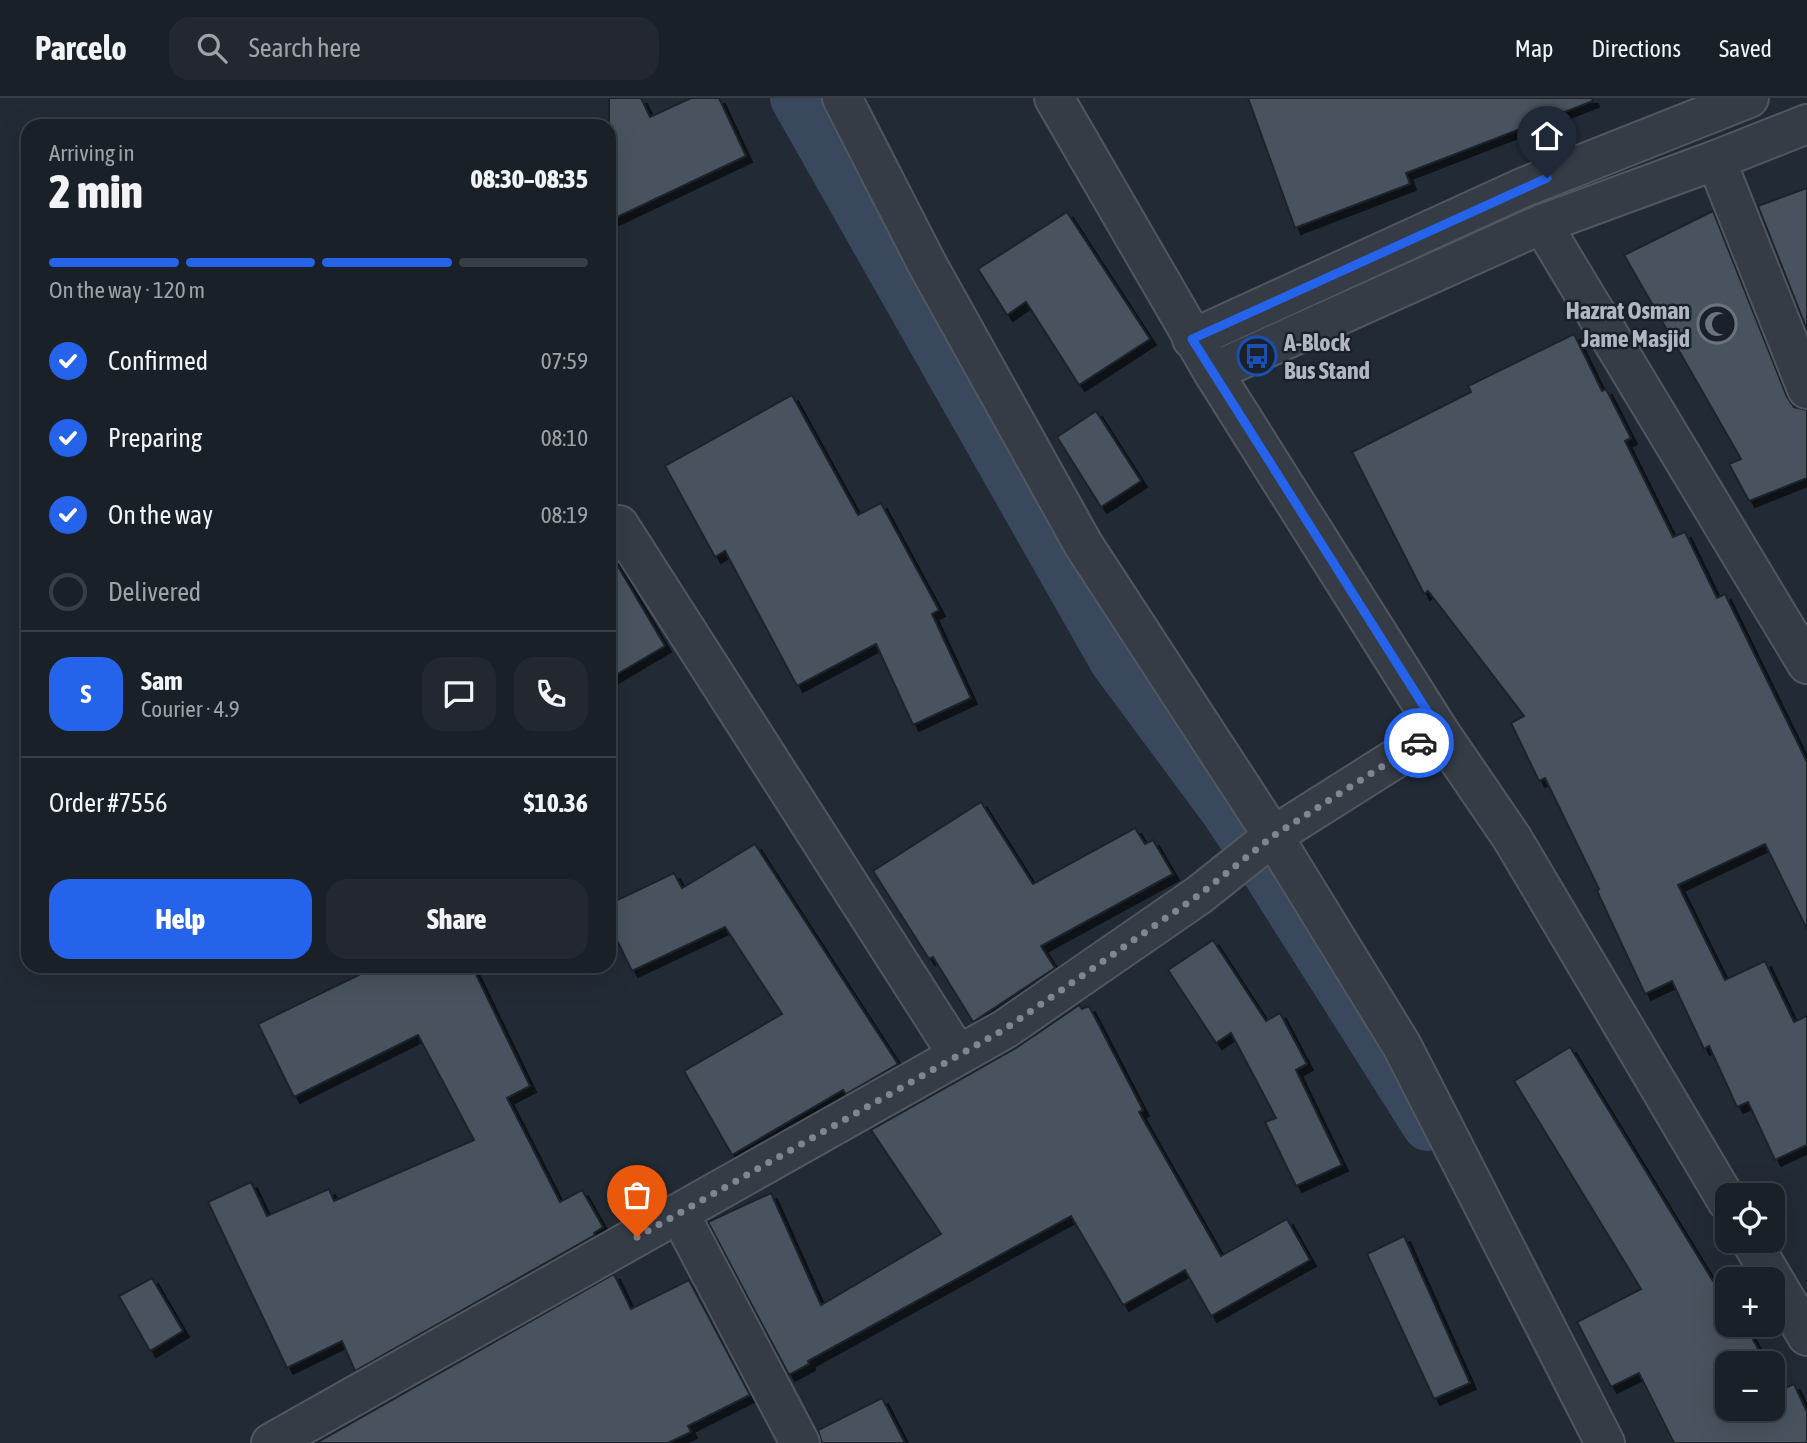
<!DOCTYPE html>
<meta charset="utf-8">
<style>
body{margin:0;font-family:"Asap Condensed",sans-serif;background:#232830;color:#f1f3f6;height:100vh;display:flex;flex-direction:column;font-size:26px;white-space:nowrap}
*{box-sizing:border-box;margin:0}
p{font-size:23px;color:#9fa3a8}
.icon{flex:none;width:38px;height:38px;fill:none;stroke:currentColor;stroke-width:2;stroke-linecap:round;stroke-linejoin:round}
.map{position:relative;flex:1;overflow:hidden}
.drawer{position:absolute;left:21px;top:21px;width:595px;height:854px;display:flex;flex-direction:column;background:#1a2028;border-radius:21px;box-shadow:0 7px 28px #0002,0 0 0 2px #383e45}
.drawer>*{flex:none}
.controls{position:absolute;left:1715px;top:1085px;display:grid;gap:14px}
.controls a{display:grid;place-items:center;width:70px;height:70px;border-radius:14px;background:#1a2028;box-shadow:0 7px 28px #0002,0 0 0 2px #383e45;font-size:35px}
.pin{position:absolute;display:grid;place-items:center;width:60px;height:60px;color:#fff;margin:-72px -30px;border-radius:50% 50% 50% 0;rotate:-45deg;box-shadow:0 0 7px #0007}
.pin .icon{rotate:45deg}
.courier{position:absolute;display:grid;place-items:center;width:70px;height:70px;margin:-35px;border:5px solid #2563eb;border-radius:50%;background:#fff;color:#222;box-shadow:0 2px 9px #0007}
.head em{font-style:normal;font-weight:800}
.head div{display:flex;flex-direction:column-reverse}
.head{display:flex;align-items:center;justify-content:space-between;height:119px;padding:0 28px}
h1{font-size:46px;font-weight:800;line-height:52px}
.bar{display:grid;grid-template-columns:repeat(4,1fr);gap:10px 7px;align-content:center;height:84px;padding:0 28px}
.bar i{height:9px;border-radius:5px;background:#383e45}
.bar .active{background:#2563eb}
.bar p{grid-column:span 4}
.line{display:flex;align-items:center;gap:18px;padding:0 28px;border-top:2px solid #383e45}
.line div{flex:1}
.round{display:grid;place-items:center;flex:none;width:74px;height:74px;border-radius:21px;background:#232830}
ol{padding:0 28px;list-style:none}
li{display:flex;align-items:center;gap:21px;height:77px}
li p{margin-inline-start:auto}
li .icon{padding:7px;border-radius:50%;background:#2563eb;color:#fff;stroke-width:4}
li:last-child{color:#9fa3a8}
li i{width:38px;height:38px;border:4px solid #383e45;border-radius:50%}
.cta{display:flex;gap:14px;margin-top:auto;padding:14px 28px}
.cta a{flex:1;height:80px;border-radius:21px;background:#2563eb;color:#fff;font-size:28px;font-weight:800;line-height:80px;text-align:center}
.cta a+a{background:#232830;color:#f1f3f6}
header{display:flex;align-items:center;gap:42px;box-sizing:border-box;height:98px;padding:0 35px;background:#1a2028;border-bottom:2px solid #383e45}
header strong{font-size:33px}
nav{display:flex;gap:38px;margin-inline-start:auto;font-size:24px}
.search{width:490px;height:63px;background:#232830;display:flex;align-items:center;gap:18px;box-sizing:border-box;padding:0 24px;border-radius:21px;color:#9fa3a8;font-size:26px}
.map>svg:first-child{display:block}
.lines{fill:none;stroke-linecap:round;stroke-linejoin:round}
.canal{stroke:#39485c;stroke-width:52}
.building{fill:#49525e;stroke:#1d232c;stroke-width:2;filter:url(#shadow)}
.minor-casing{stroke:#505760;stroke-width:42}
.tertiary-casing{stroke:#505760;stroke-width:42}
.minor{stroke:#363c46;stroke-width:38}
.tertiary{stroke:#363c46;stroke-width:38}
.done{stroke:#7e8691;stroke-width:7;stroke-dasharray:0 12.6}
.route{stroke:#2563eb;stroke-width:9}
.labels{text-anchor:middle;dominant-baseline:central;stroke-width:5;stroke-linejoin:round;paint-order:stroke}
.poi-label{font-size:24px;font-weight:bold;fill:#b0b7c2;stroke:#1b212a;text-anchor:end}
</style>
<header>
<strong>Parcelo</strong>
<div class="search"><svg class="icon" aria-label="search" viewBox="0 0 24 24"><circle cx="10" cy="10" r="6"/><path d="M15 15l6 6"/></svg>Search here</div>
<nav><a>Map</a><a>Directions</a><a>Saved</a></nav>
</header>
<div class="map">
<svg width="1807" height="1345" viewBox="0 0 1807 1345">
<defs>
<filter id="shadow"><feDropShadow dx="6" dy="6" stdDeviation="0" flood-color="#0009"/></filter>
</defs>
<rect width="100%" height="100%" fill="#222a35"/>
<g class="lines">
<!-- canal -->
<path class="canal" d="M 796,0 L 1115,562 L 1224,709 L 1270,777 L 1428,1027"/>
</g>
<!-- building -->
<g class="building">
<path d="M 609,0 L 641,0 L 650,19 L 691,0 L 719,0 L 746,58 L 609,123 Z"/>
<path d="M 1248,0 L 1592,0 L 1593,3 L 1406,75 L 1410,86 L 1295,130 Z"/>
<path d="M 1807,90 L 1807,232 L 1758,108 Z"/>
<path d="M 1713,113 L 1787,299 L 1794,309 L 1807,312 L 1807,380 L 1749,403 L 1729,366 L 1741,361 L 1624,157 Z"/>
<path d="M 1067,114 L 1150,241 L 1079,287 L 1026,204 L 1007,217 L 978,171 Z"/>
<path d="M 1574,236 L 1602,293 L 1606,291 L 1631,340 L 1625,343 L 1673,439 L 1685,434 L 1717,500 L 1725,496 L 1807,664 L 1807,831 L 1765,746 L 1678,787 L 1725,882 L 1765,863 L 1794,924 L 1807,918 L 1807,1047 L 1775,1062 L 1748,1004 L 1737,1009 L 1709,948 L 1704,951 L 1672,883 L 1645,896 L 1597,793 L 1599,791 L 1545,680 L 1539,683 L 1511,625 L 1524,618 L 1428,493 L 1424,496 L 1352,354 L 1471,294 L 1468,288 Z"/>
<path d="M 792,297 L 858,417 L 881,405 L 939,512 L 932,516 L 971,600 L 913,627 L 876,546 L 797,588 L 725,453 L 715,459 L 665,368 Z"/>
<path d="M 1096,313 L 1141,383 L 1101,409 L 1057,339 Z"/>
<path d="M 609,453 L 665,548 L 609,581 Z"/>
<path d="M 981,704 L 1033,786 L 1135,730 L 1145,746 L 1153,742 L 1173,776 L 1041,848 L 1055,870 L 973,924 L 933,859 L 929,861 L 873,773 Z"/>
<path d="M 755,746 L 898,966 L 846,996 L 843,992 L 732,1057 L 684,973 L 782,916 L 725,829 L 632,873 L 609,826 L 609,806 L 674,775 L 682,790 Z"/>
<path d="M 1213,842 L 1266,923 L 1280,915 L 1307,966 L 1296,972 L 1342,1067 L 1296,1088 L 1265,1024 L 1276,1020 L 1231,935 L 1216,945 L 1168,872 Z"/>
<path d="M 377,868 L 472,868 L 530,988 L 507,1000 L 560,1104 L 582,1092 L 603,1129 L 594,1135 L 595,1137 L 355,1273 L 342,1243 L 287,1270 L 208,1104 L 251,1084 L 267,1118 L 329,1091 L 334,1103 L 474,1042 L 418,937 L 294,999 L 258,926 Z"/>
<path d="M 1079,907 L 1082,911 L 1089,908 L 1143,1012 L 1139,1014 L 1221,1158 L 1287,1121 L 1310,1162 L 1211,1218 L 1185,1172 L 1123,1207 L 1071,1118 L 808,1263 L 809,1266 L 789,1277 L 708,1124 L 771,1095 L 821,1207 L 941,1136 L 871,1032 L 1016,950 Z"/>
<path d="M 1570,949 L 1713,1183 L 1727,1176 L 1727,1227 L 1745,1227 L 1766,1265 L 1727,1265 L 1727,1311 L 1773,1311 L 1773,1279 L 1780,1292 L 1794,1286 L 1807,1314 L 1807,1345 L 1674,1345 L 1639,1275 L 1611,1289 L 1577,1224 L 1641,1191 L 1514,983 Z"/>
<path d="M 1404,1138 L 1470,1285 L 1434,1301 L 1367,1156 Z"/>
<path d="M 614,1176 L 631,1211 L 689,1182 L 750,1297 L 688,1328 L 691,1334 L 668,1345 L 316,1345 Z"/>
<path d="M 152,1180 L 183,1233 L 150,1253 L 119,1198 Z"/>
<path d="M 882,1300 L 905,1345 L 822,1345 L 818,1332 Z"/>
</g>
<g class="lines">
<!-- minor casing -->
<g class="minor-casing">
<g id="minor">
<path d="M 842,0 L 927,166 L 1083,446 L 1273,738 L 1402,948 L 1605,1345"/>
<path d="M 1716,62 L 1807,291"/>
<path d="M 1542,126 L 1807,566"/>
<path d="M 1213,274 L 1439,633 L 1512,740 L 1727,1103"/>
<path d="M 619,427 L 958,957"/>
<path d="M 679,1115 L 800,1345"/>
<path d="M 1751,1143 L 1807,1238"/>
<path d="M 271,1345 L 1005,931 L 1199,797 L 1273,738 L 1439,633"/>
</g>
</g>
<!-- tertiary casing -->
<g class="tertiary-casing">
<g id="tertiary">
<path d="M 1054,0 L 1213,274 L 1542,126 L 1716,62 L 1807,26"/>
<path d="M 1192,241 L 1522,90 L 1749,0"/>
</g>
</g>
<!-- minor -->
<use href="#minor" class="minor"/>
<!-- tertiary -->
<use href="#tertiary" class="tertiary"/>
</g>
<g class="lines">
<!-- done -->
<path class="done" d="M 637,1139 L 1005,931 L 1199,797 L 1273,738 L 1419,645"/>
<!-- route -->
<path class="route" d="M 1419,645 L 1439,632 L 1192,241 L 1547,80"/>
</g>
<!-- icons -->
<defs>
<g id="mosque-ring" transform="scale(2.0125)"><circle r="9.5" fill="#1b212a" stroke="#6b7280" stroke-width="1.5"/><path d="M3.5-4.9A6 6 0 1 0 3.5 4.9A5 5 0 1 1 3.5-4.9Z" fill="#6b7280"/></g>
<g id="bus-ring" transform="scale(2.0125)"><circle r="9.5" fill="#1b212a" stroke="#1a4fb4" stroke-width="1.5"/><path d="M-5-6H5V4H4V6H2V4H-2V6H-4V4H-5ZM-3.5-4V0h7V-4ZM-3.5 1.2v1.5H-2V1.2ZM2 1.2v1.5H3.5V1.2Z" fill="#1a4fb4"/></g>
</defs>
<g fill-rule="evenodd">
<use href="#mosque-ring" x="1717" y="226"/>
<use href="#bus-ring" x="1257" y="258"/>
</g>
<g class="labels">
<!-- poi labels -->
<g class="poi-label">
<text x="1690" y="212">Hazrat Osman<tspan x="1690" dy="28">Jame Masjid</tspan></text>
<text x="1284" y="244" text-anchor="start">A-Block<tspan x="1284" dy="28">Bus Stand</tspan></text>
</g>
</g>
</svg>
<div class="controls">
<a><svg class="icon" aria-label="locate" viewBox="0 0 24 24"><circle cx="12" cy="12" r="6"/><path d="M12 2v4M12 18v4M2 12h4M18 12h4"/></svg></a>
<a>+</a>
<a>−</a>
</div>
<div class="pin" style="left:637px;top:1139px;background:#ea580c"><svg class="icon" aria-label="bag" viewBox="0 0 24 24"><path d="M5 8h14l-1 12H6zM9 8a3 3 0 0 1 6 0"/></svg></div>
<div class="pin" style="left:1547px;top:80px;background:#1f2937"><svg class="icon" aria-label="home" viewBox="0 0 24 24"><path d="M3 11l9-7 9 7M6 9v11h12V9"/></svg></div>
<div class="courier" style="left:1419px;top:645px"><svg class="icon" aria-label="car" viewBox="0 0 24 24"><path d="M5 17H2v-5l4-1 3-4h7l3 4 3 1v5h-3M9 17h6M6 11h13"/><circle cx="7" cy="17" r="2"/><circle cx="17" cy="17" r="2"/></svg></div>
<section class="drawer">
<div class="head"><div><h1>2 min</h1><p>Arriving in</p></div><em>08:30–08:35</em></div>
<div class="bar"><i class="active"></i><i class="active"></i><i class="active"></i><i></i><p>On the way · 120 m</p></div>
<ol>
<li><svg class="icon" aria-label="check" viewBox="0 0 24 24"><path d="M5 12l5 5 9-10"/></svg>Confirmed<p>07:59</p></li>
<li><svg class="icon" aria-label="check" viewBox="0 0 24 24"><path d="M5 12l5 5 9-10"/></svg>Preparing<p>08:10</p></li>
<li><svg class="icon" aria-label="check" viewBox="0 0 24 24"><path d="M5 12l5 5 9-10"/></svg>On the way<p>08:19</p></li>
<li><i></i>Delivered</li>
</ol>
<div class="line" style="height:126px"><b class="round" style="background:#2563eb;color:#fff">S</b><div><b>Sam</b><p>Courier · 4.9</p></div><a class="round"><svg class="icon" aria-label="chat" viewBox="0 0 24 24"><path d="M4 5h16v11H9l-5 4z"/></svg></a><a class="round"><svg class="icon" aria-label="phone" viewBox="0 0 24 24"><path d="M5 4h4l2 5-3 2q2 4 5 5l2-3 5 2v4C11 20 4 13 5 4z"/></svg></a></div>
<div class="line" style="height:91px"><div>Order #7556</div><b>$10.36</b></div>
<div class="cta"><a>Help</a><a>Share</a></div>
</section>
</div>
